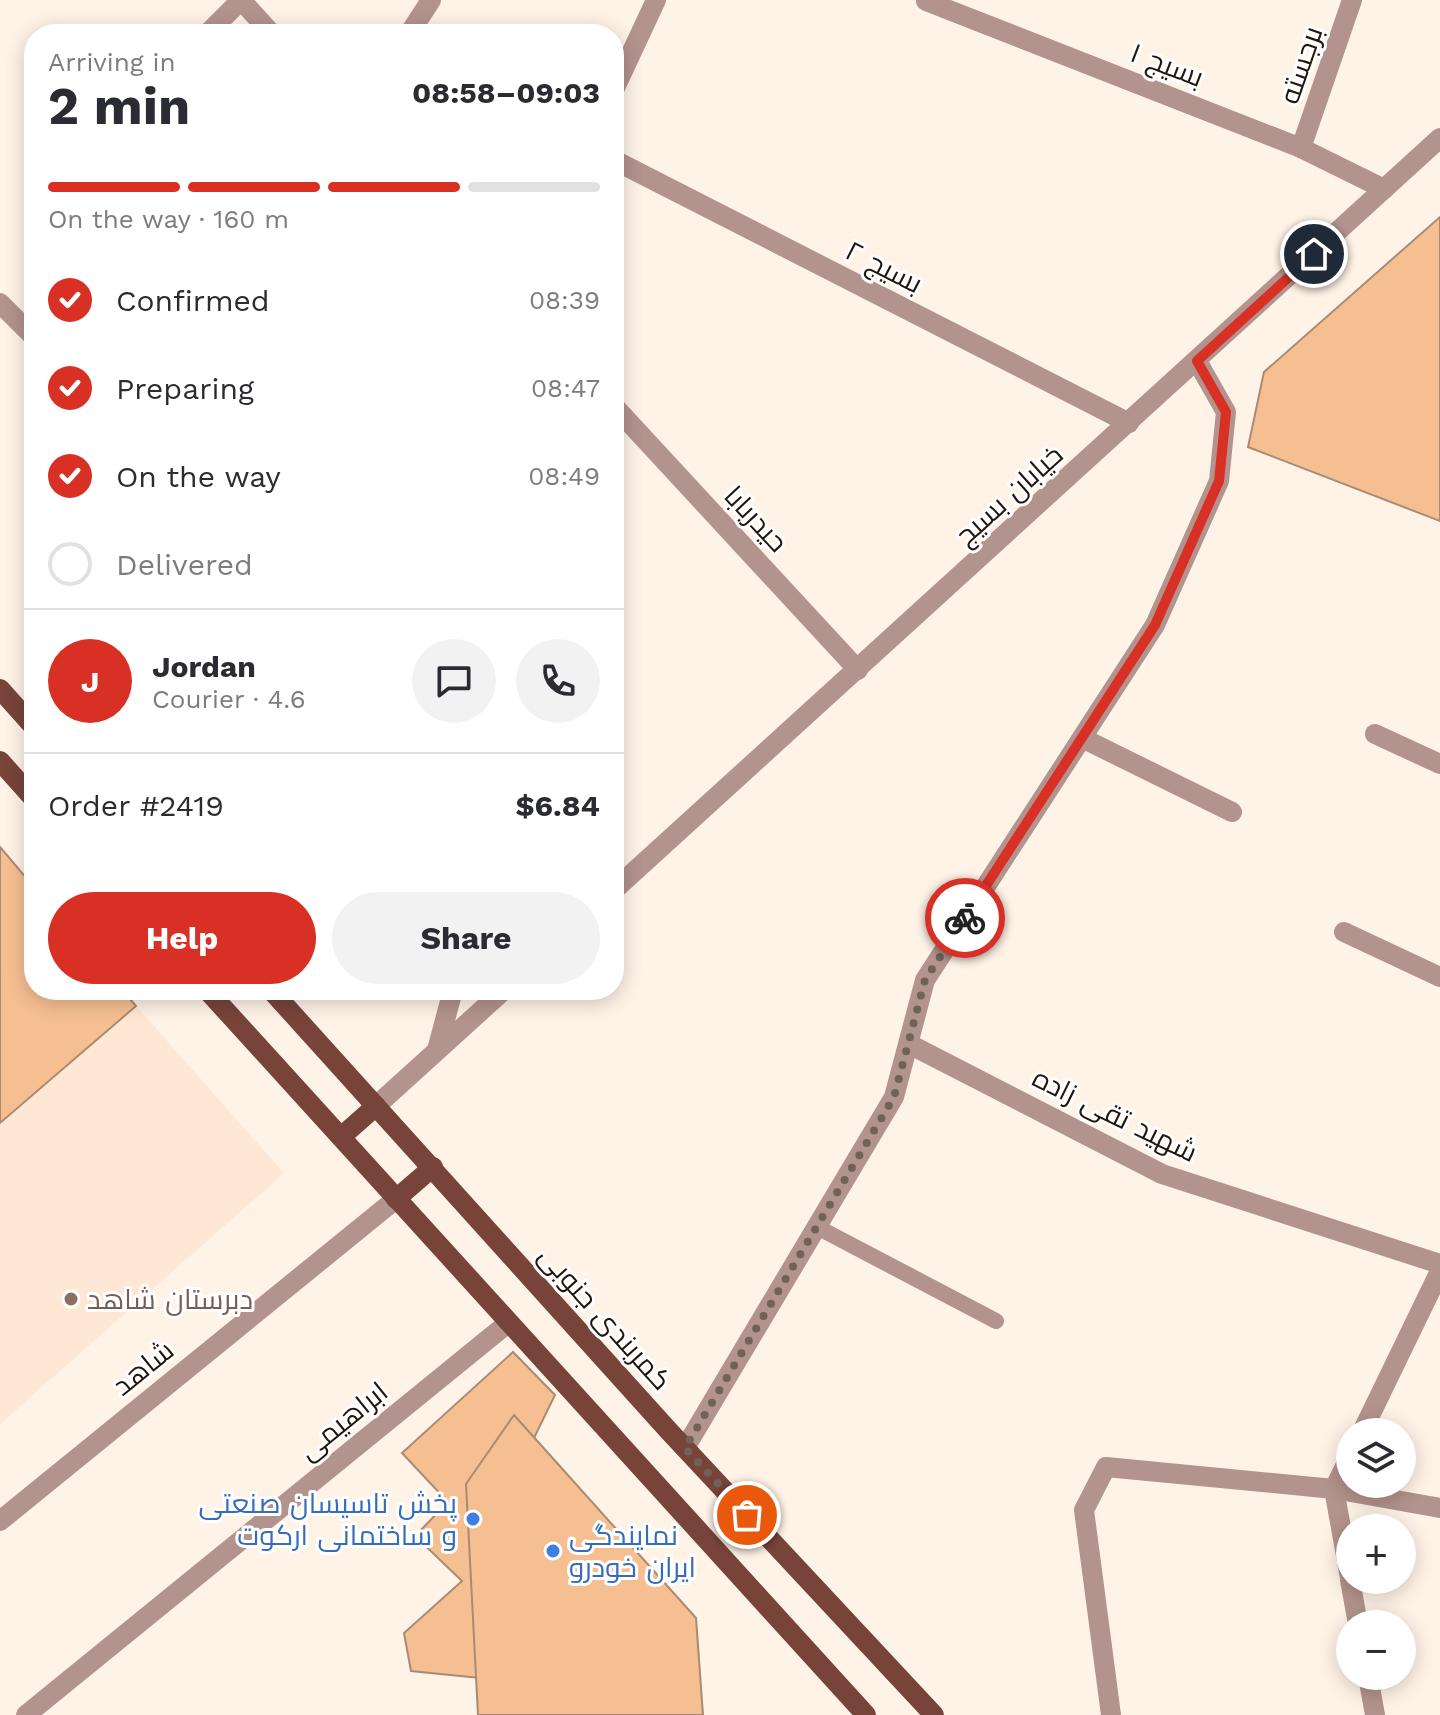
<!DOCTYPE html>
<meta charset="utf-8">
<style>
body{margin:0;font-family:"Work Sans",Cairo,sans-serif;background:#f2f2f3;color:#2b2b33;height:100vh;display:flex;flex-direction:column;font-size:30px;white-space:nowrap}
*{box-sizing:border-box;margin:0}
p{font-size:26px;color:#7c7c81}
.icon{flex:none;width:44px;height:44px;fill:none;stroke:currentColor;stroke-width:2;stroke-linecap:round;stroke-linejoin:round}
.map{position:relative;flex:1;overflow:hidden}
.details{position:absolute;left:24px;top:24px;width:600px;height:976px;display:flex;flex-direction:column;background:#fff;border-radius:32px;box-shadow:0 4px 20px #0003}
.details>*{flex:none}
.buttons{position:absolute;left:1336px;top:1418px;display:grid;gap:16px}
.buttons a{display:grid;place-items:center;width:80px;height:80px;border-radius:50%;background:#fff;box-shadow:0 4px 20px #0003;font-size:40px}
.pin{position:absolute;display:grid;place-items:center;width:68px;height:68px;color:#fff;margin:-34px;border:4px solid #fff;border-radius:50%;box-shadow:0 2px 8px #0007}
.courier{position:absolute;display:grid;place-items:center;width:80px;height:80px;margin:-40px;border:6px solid #d93025;border-radius:50%;background:#fff;color:#222;box-shadow:0 2px 10px #0007}
.summary em{font-style:normal;font-weight:700}
.summary div{display:flex;flex-direction:column-reverse}
.summary{display:flex;align-items:center;justify-content:space-between;height:136px;padding:0 24px}
h1{font-size:52px;font-weight:700;line-height:60px}
.bar{display:grid;grid-template-columns:repeat(4,1fr);gap:12px 8px;align-content:center;height:96px;padding:0 24px}
.bar i{height:10px;border-radius:6px;background:#e1e1e2}
.bar .current{background:#d93025}
.bar p{grid-column:span 4}
.line{display:flex;align-items:center;gap:20px;padding:0 24px;border-top:2px solid #e1e1e2}
.line div{flex:1}
.round{display:grid;place-items:center;flex:none;width:84px;height:84px;border-radius:42px;background:#f2f2f3}
ol{padding:0 24px;list-style:none}
li{display:flex;align-items:center;gap:24px;height:88px}
li p{margin-inline-start:auto}
li .icon{padding:8px;border-radius:50%;background:#d93025;color:#fff;stroke-width:4}
li:last-child{color:#7c7c81}
li i{width:44px;height:44px;border:4px solid #e1e1e2;border-radius:50%}
.cta{display:flex;gap:16px;margin-top:auto;padding:16px 24px}
.cta a{flex:1;height:92px;border-radius:48px;background:#d93025;color:#fff;font-size:32px;font-weight:700;line-height:92px;text-align:center}
.cta a+a{background:#f2f2f3;color:#2b2b33}
.map>svg:first-child{display:block}
.built{fill:#fee7d4}
.building{fill:#f6bf91;stroke:#a98b73;stroke-width:2}
.lines{fill:none;stroke-linecap:round;stroke-linejoin:round}
.service{stroke:#b3938d;stroke-width:16}
.minor{stroke:#b3938d;stroke-width:20}
.primary{stroke:#78443a;stroke-width:20}
.done{stroke:#6f6359;stroke-width:8;stroke-dasharray:0 14.4}
.route{stroke:#d93025;stroke-width:10}
.education-dot{fill:#8d6e63;stroke:#fff;stroke-width:3}
.shop-dot{fill:#3f7fe0;stroke:#fff;stroke-width:3}
.labels{text-anchor:middle;dominant-baseline:central;stroke-width:6;stroke-linejoin:round;paint-order:stroke}
.street-label{font-size:28px;fill:#21160c;stroke:#fff}
.education-label{font-size:28px;fill:#785e54;stroke:#fff;text-anchor:start}
.shop-label{font-size:28px;fill:#366cbe;stroke:#fff;text-anchor:end}
</style>
<div class="map">
<svg width="1440" height="1715" viewBox="0 0 1440 1715">
<rect width="100%" height="100%" fill="#fff2e7"/>
<!-- built -->
<path class="built" d="M 136,1006 L 284,1173 L 0,1424 L 0,1123 Z"/>
<!-- building -->
<g class="building">
<path d="M 1440,217 L 1440,521 L 1248,447 L 1264,372 Z"/>
<path d="M 0,847 L 34,887 L 34,990 L 122,990 L 136,1006 L 0,1123 Z"/>
<path d="M 513,1352 L 555,1395 L 514,1479 L 520,1682 L 411,1671 L 404,1633 L 462,1581 L 415,1536 L 448,1502 L 402,1453 Z"/>
<path d="M 514,1415 L 696,1618 L 703,1715 L 478,1715 L 466,1484 Z"/>
</g>
<g class="lines">
<!-- service -->
<path class="service" d="M 817,1227 L 996,1321"/>
<!-- minor -->
<g class="minor">
<path d="M 241,0 L 272,34"/>
<path d="M 926,1 L 1301,148 L 1384,189"/>
<path d="M 207,34 L 241,0"/>
<path d="M 409,34 L 431,0"/>
<path d="M 614,90 L 656,0"/>
<path d="M 1301,148 L 1352,0"/>
<path d="M 614,160 L 1129,423"/>
<path d="M 0,303 L 34,337"/>
<path d="M 614,406 L 858,670"/>
<path d="M 1375,734 L 1440,764"/>
<path d="M 1082,738 L 1232,812"/>
<path d="M 614,890 L 1440,138"/>
<path d="M 1344,932 L 1440,977"/>
<path d="M 909,1044 L 1162,1174 L 1440,1264"/>
<path d="M 437,1050 L 453,990"/>
<path d="M 376,1106 L 504,990"/>
<path d="M 1362,1432 L 1440,1271"/>
<path d="M 685,1448 L 894,1097 L 925,980 L 1155,625 L 1219,481 L 1226,412 L 1197,361"/>
<path d="M 1350,1456 L 1334,1489 L 1350,1578"/>
<path d="M 0,1521 L 396,1199"/>
<path d="M 1350,1580 L 1358,1624"/>
<path d="M 1368,1676 L 1375,1715"/>
<path d="M 26,1715 L 508,1323"/>
<path d="M 1111,1715 L 1084,1510 L 1106,1467 L 1334,1489 L 1440,1508"/>
</g>
<!-- primary -->
<g class="primary">
<path d="M 0,689 L 34,727"/>
<path d="M 0,761 L 34,799"/>
<path d="M 207,990 L 866,1715"/>
<path d="M 271,990 L 668,1430 L 934,1715"/>
<path d="M 341,1137 L 376,1106"/>
<path d="M 396,1199 L 433,1167"/>
</g>
</g>
<g class="lines">
<!-- done -->
<path class="done" d="M 747,1515 L 685,1448 L 894,1097 L 925,980 L 965,918"/>
<!-- route -->
<path class="route" d="M 965,918 L 1155,625 L 1219,481 L 1226,412 L 1197,361 L 1314,254"/>
</g>
<!-- markers -->
<circle class="education-dot" cx="71" cy="1299" r="8"/>
<g class="shop-dot">
<circle cx="473" cy="1519" r="8"/>
<circle cx="553" cy="1551" r="8"/>
</g>
<g class="labels">
<!-- street labels -->
<g class="street-label">
<text transform="translate(1167 65) rotate(21)">بسیج ۱</text>
<text transform="translate(1301 65) rotate(-71)">برجسته</text>
<text transform="translate(884 267) rotate(27)">بسیج ۲</text>
<text transform="translate(1009 495) rotate(-42)">خیابان بسیج</text>
<text transform="translate(756 519) rotate(47)">حیدربابا</text>
<text transform="translate(1115 1115) rotate(26)">شهید تقی زاده</text>
<text transform="translate(605 1318) rotate(48)">کمربندی جنوبی</text>
<text transform="translate(143 1368) rotate(-39)">شاهد</text>
<text transform="translate(343 1421) rotate(-39)">ابراهیمی</text>
</g>
<!-- education labels -->
<g class="education-label">
<text x="87" y="1299">دبرستان شاهد</text>
</g>
<!-- shop labels -->
<g class="shop-label">
<text x="457" y="1503">پخش تاسیسان صنعتی<tspan x="457" dy="32">و ساختمانی ارکوت</tspan></text>
<text x="569" y="1535" text-anchor="start">نمایندگی<tspan x="569" dy="32">ایران خودرو</tspan></text>
</g>
</g>
</svg>
<div class="buttons">
<a><svg class="icon" aria-label="layers" viewBox="0 0 24 24"><path d="M12 4l9 5-9 5-9-5zM3 14l9 5 9-5"/></svg></a>
<a>+</a>
<a>−</a>
</div>
<div class="pin" style="left:747px;top:1515px;background:#ea580c"><svg class="icon" aria-label="bag" viewBox="0 0 24 24"><path d="M5 8h14l-1 12H6zM9 8a3 3 0 0 1 6 0"/></svg></div>
<div class="pin" style="left:1314px;top:254px;background:#1f2937"><svg class="icon" aria-label="home" viewBox="0 0 24 24"><path d="M3 11l9-7 9 7M6 9v11h12V9"/></svg></div>
<div class="courier" style="left:965px;top:918px"><svg class="icon" aria-label="bike" viewBox="0 0 24 24"><circle cx="6" cy="16" r="4"/><circle cx="18" cy="16" r="4"/><path d="M6 16l4-8h5l3 8M10 8l3 8H6M13 5h3"/></svg></div>
<section class="details">
<div class="summary"><div><h1>2 min</h1><p>Arriving in</p></div><em>08:58–09:03</em></div>
<div class="bar"><i class="current"></i><i class="current"></i><i class="current"></i><i></i><p>On the way · 160 m</p></div>
<ol>
<li><svg class="icon" aria-label="check" viewBox="0 0 24 24"><path d="M5 12l5 5 9-10"/></svg>Confirmed<p>08:39</p></li>
<li><svg class="icon" aria-label="check" viewBox="0 0 24 24"><path d="M5 12l5 5 9-10"/></svg>Preparing<p>08:47</p></li>
<li><svg class="icon" aria-label="check" viewBox="0 0 24 24"><path d="M5 12l5 5 9-10"/></svg>On the way<p>08:49</p></li>
<li><i></i>Delivered</li>
</ol>
<div class="line" style="height:144px"><b class="round" style="background:#d93025;color:#fff">J</b><div><b>Jordan</b><p>Courier · 4.6</p></div><a class="round"><svg class="icon" aria-label="chat" viewBox="0 0 24 24"><path d="M4 5h16v11H9l-5 4z"/></svg></a><a class="round"><svg class="icon" aria-label="phone" viewBox="0 0 24 24"><path d="M5 4h4l2 5-3 2q2 4 5 5l2-3 5 2v4C11 20 4 13 5 4z"/></svg></a></div>
<div class="line" style="height:104px"><div>Order #2419</div><b>$6.84</b></div>
<div class="cta"><a>Help</a><a>Share</a></div>
</section>
</div>
